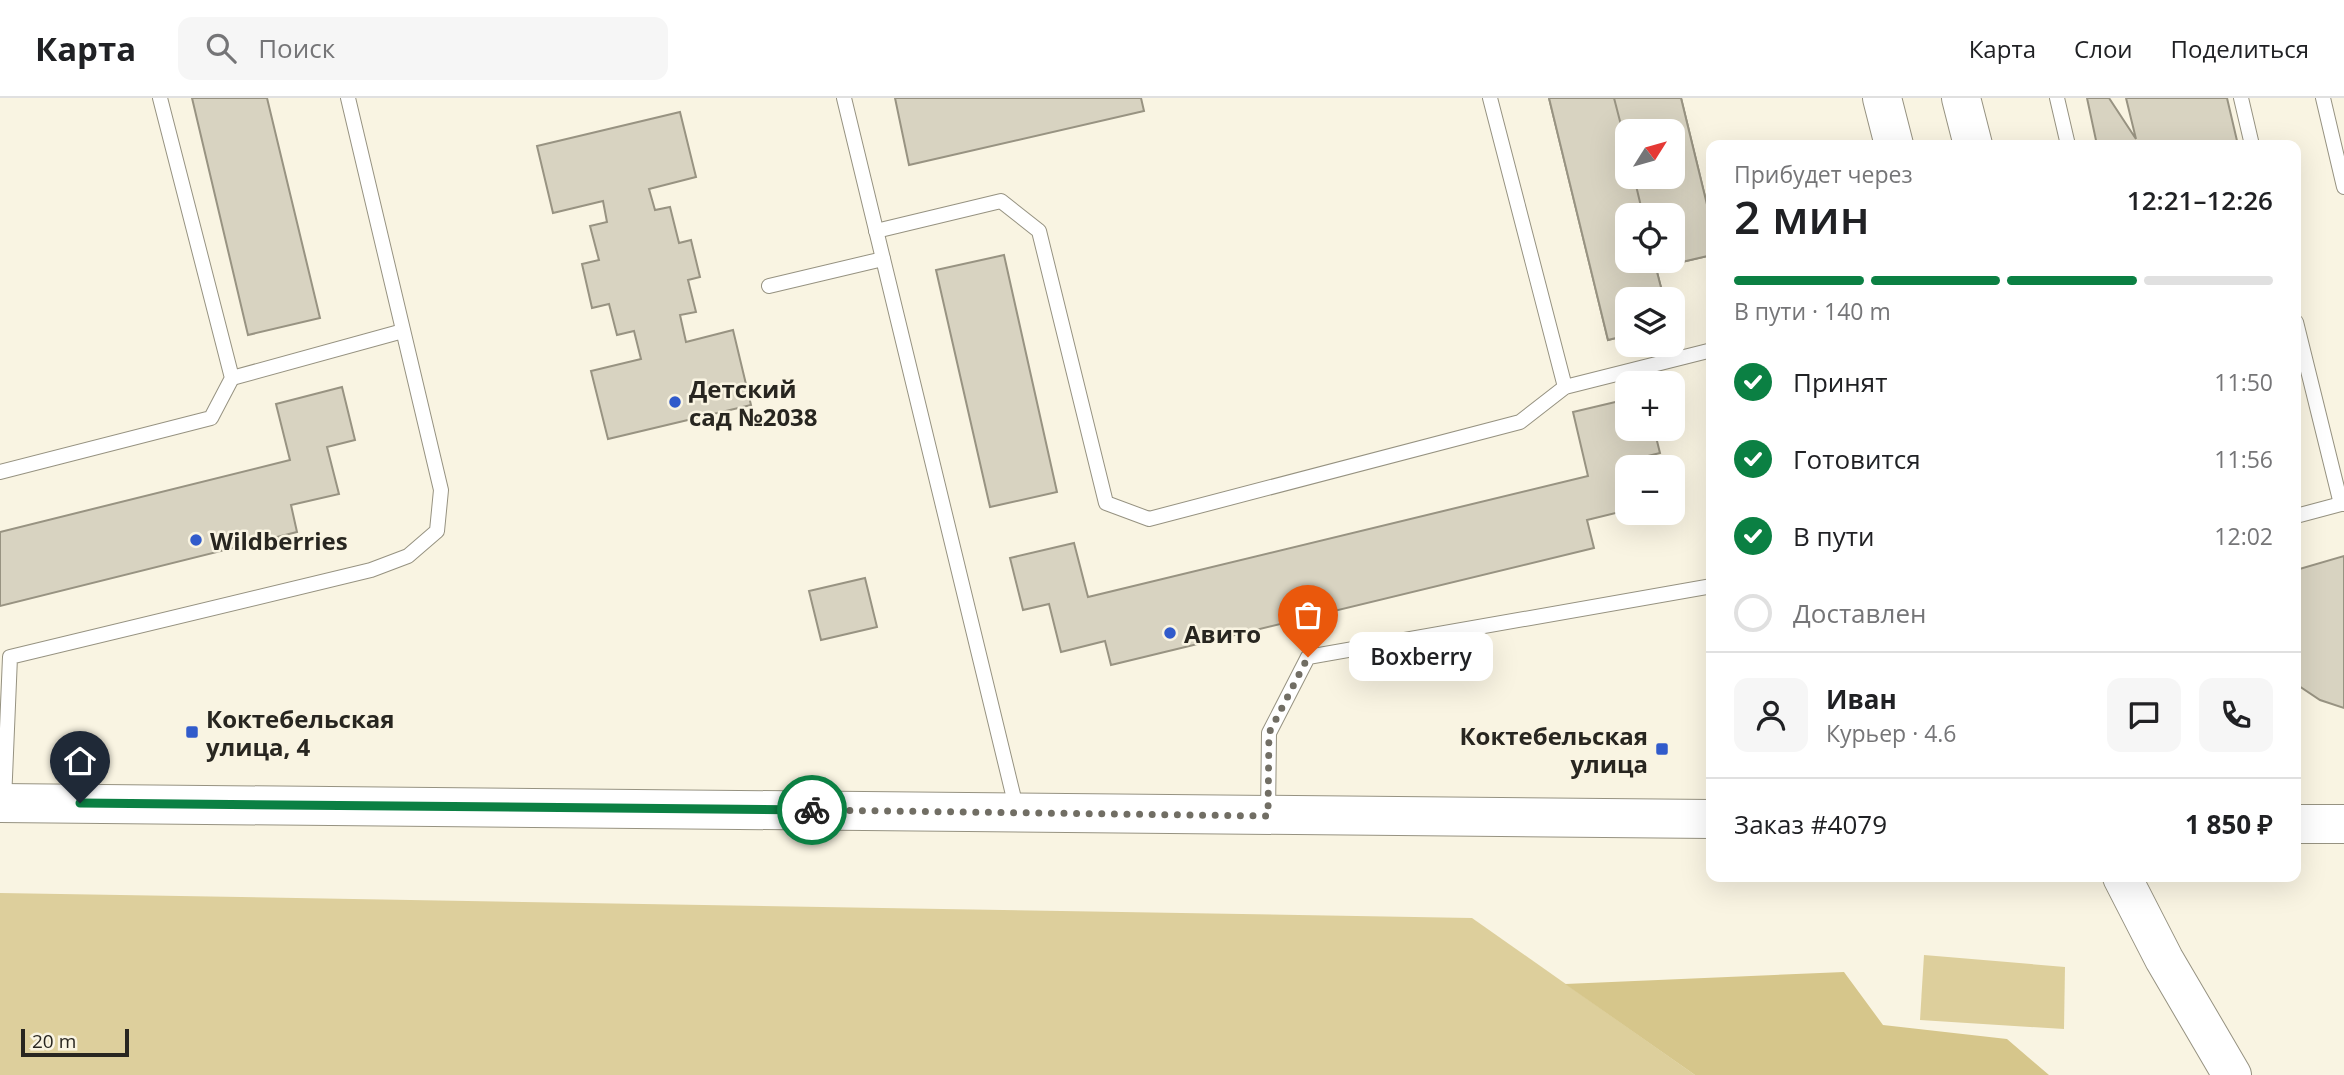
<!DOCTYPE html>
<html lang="ru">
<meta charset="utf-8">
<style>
body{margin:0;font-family:"Open Sans",sans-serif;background:#f6f6f6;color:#202124;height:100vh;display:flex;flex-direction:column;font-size:26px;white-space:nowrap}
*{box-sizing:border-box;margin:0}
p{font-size:23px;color:#757577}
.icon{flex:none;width:38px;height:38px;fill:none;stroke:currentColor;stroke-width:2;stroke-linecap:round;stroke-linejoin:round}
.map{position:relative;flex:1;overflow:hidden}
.details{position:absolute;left:1706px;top:42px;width:595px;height:742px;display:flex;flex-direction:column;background:#fff;border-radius:14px;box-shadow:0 7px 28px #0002}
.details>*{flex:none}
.needle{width:46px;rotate:53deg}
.controls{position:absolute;left:1615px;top:21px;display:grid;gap:14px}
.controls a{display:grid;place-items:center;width:70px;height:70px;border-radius:14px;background:#fff;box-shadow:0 7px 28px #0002;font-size:35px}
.scale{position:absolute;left:21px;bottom:18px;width:108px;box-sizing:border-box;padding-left:7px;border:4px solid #282620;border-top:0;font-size:19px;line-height:24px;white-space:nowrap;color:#282620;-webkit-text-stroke:5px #f9f4e2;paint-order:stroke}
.pin{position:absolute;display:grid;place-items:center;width:60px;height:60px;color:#fff;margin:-72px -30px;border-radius:50% 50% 50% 0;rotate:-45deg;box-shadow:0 0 7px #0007}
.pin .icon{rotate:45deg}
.courier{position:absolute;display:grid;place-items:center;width:70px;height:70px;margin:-35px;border:5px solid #0b8043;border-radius:50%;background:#fff;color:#222;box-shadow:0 2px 9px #0007}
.bubble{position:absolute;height:49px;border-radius:14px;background:#fff;box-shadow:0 7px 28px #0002;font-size:23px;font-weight:600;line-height:49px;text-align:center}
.summary em{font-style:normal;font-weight:600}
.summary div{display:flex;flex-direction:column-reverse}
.summary{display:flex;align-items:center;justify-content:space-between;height:119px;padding:0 28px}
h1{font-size:46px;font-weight:600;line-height:52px}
.bar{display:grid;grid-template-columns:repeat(4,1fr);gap:10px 7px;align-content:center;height:84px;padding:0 28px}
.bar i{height:9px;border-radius:5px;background:#e0e0e0}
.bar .on{background:#0b8043}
.bar p{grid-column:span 4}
.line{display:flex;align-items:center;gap:18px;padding:0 28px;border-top:2px solid #e0e0e0}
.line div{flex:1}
.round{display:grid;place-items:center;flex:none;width:74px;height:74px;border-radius:14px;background:#f6f6f6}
ol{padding:0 28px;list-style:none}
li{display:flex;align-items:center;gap:21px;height:77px}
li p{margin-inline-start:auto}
li .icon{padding:7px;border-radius:50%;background:#0b8043;color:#fff;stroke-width:4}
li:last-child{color:#757577}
li i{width:38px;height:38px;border:4px solid #e0e0e0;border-radius:50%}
header{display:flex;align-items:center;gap:42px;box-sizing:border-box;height:98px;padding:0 35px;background:#fff;border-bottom:2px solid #e0e0e0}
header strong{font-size:33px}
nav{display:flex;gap:38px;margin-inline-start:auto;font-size:24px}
.search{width:490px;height:63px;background:#f6f6f6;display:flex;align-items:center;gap:18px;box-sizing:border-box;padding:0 24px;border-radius:14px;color:#757577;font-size:26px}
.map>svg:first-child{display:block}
.green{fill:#ddcf9c}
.forest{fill:#d6c68b}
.building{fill:#d8d3c1;stroke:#989382;stroke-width:2;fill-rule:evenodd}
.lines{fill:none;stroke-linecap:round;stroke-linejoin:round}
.lane-casing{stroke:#969281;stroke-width:16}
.secondary-casing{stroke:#969281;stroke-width:40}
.lane{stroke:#fff;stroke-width:14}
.secondary{stroke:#fff;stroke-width:38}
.done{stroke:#716e64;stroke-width:7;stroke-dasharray:0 12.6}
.route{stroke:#0b8043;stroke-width:9}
.poi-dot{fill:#315bcb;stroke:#f9f4e2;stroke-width:2.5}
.labels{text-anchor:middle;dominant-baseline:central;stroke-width:5;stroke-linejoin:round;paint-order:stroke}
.poi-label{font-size:24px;font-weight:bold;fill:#282620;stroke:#f9f4e2;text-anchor:start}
</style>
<header>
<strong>Карта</strong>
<div class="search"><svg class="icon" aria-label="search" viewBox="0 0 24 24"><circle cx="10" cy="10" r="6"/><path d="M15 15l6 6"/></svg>Поиск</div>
<nav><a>Карта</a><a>Слои</a><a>Поделиться</a></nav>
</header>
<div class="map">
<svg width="2344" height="977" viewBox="0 0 2344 977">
<rect width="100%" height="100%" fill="#f9f4e2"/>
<!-- green -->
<g class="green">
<path d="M 0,795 L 1472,820 L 1695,977 L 0,977 Z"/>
<path d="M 1924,857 L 2065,869 L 2064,931 L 1920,922 Z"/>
</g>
<!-- forest -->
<path class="forest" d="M 1844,874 L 1883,927 L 2007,941 L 2049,977 L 1695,977 L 1565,886 Z"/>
<!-- building -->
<g class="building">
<path d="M 192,0 L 267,0 L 320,220 L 248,237 Z"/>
<path d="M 895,0 L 1141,0 L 1144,13 L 909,67 Z"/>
<path d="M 1549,0 L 1614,0 L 1628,54 L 1628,79 L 1634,79 L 1643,117 L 1628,117 L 1628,163 L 1654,163 L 1664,201 L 1628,201 L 1628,237 L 1608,242 Z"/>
<path d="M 1549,0 L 1681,0 L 1712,127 L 1712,157 L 1656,170 L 1664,201 L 1628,201 L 1628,237 L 1608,242 ZM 1628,33 L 1673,33 L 1673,79 L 1628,79 ZM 1628,117 L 1673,117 L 1673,163 L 1628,163 Z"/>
<path d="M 1614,0 L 1681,0 L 1712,127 L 1712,157 L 1656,170 L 1654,163 L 1673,163 L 1673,117 L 1643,117 L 1634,79 L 1673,79 L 1673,33 L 1628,33 L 1628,54 Z"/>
<path d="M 2087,0 L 2109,0 L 2136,41 L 2126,0 L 2227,0 L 2238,47 L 2097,47 Z"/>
<path d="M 680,14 L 696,79 L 649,91 L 655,112 L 670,109 L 679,145 L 691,142 L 700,179 L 688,182 L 696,214 L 680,217 L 686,244 L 733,232 L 751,307 L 608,341 L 591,273 L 641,261 L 634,233 L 617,237 L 609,206 L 592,210 L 582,166 L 599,162 L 590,128 L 607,124 L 603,103 L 553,115 L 537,48 Z"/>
<path d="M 1004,157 L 1057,394 L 990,409 L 936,172 Z"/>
<path d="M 342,289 L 355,342 L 327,349 L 339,396 L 291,407 L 297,434 L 0,508 L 0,434 L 290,362 L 276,306 Z"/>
<path d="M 1628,301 L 1628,331 L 1654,331 L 1660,355 L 1624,364 L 1628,378 L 1628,412 L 1587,422 L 1594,450 L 1111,567 L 1105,543 L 1061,554 L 1049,506 L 1023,512 L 1010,460 L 1074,445 L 1088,499 L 1588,378 L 1573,314 Z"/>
<path d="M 2344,458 L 2344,610 L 2320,602 L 2296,586 L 2296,472 Z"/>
<path d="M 865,480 L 877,529 L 821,542 L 809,493 Z"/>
</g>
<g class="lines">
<!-- lane casing -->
<g class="lane-casing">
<g id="lane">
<path d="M 844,0 L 1017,713"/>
<path d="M 1490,0 L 1565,289"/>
<path d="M 2057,0 L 2068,47"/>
<path d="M 2241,0 L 2252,47"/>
<path d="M 2323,0 L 2344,89"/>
<path d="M 876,133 L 1001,103 L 1039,133 L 1106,405 L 1149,421 L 1520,324 L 1565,289 L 1712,252"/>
<path d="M 769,188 L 883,161"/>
<path d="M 2296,224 L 2341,406 L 2344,406"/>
<path d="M 232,280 L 403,233"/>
<path d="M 0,374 L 211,320 L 232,280 L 160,0"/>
<path d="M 2296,418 L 2341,406"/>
<path d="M 4,703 L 10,559 L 371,472 L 408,458 L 437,433 L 441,392 L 348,0"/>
<path d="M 1268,717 L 1269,635 L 1308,559 L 1712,488"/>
</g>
</g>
<!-- secondary casing -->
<g class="secondary-casing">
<g id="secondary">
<path d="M 1882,0 L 1894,47"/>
<path d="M 1961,0 L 1973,47"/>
<path d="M 0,705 L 1712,721"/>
<path d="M 2296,726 L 2344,726"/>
<path d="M 2122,779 L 2164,861 L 2232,977"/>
</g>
</g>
<!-- lane -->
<use href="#lane" class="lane"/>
<!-- secondary -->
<use href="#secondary" class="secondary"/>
</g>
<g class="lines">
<!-- done -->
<path class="done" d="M 812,712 L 1268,718 L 1269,635 L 1308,559"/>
<!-- route -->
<path class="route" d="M 80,705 L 812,712"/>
</g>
<!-- markers -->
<g class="poi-dot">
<circle cx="675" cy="304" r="7"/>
<circle cx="196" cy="442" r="7"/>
<circle cx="1170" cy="535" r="7"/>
<rect x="185" y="627" width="14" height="14" rx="3.5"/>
<rect x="1655" y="644" width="14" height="14" rx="3.5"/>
</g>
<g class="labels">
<!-- poi labels -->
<g class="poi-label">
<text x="689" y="290">Детский<tspan x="689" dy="28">сад №2038</tspan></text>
<text x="210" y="442">Wildberries</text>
<text x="1184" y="535">Авито</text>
<text x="206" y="620">Коктебельская<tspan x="206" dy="28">улица, 4</tspan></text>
<text x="1648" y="637" text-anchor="end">Коктебельская<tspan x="1648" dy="28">улица</tspan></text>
</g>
</g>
</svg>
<div class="controls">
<a><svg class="needle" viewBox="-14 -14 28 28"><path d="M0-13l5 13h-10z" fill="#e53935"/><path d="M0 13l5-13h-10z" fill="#757577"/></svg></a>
<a><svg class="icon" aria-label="locate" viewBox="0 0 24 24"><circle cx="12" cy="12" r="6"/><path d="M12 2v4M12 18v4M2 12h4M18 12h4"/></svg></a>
<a><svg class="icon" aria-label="layers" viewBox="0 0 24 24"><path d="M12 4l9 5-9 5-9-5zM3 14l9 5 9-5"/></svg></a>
<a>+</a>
<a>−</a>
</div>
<div class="scale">20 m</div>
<div class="pin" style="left:1308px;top:559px;background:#ea580c"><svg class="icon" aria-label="bag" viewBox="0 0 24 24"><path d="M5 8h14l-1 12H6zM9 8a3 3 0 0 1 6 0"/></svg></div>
<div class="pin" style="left:80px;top:705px;background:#1f2937"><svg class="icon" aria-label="home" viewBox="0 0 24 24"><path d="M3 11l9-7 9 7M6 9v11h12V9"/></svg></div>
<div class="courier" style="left:812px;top:712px"><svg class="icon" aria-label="bike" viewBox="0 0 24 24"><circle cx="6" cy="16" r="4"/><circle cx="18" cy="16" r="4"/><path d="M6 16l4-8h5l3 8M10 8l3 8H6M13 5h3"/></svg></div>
<div class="bubble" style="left:1349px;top:534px;width:144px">Boxberry</div>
<section class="details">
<div class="summary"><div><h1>2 мин</h1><p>Прибудет через</p></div><em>12:21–12:26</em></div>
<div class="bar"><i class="on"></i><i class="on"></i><i class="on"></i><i></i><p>В пути · 140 m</p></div>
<ol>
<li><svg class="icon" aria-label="check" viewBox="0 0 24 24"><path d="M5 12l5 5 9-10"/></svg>Принят<p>11:50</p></li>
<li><svg class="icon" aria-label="check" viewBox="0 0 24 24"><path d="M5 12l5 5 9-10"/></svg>Готовится<p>11:56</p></li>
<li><svg class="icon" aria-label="check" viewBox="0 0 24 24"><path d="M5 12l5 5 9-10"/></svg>В пути<p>12:02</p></li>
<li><i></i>Доставлен</li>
</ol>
<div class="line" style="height:126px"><a class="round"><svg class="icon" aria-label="person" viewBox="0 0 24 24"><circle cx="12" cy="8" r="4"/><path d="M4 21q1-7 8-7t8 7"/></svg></a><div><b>Иван</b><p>Курьер · 4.6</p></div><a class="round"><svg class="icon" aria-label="chat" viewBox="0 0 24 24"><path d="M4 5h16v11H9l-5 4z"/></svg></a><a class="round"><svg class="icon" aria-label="phone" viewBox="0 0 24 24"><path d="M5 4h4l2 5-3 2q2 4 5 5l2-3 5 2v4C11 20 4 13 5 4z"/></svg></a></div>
<div class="line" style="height:91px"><div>Заказ #4079</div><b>1 850 ₽</b></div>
</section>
</div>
